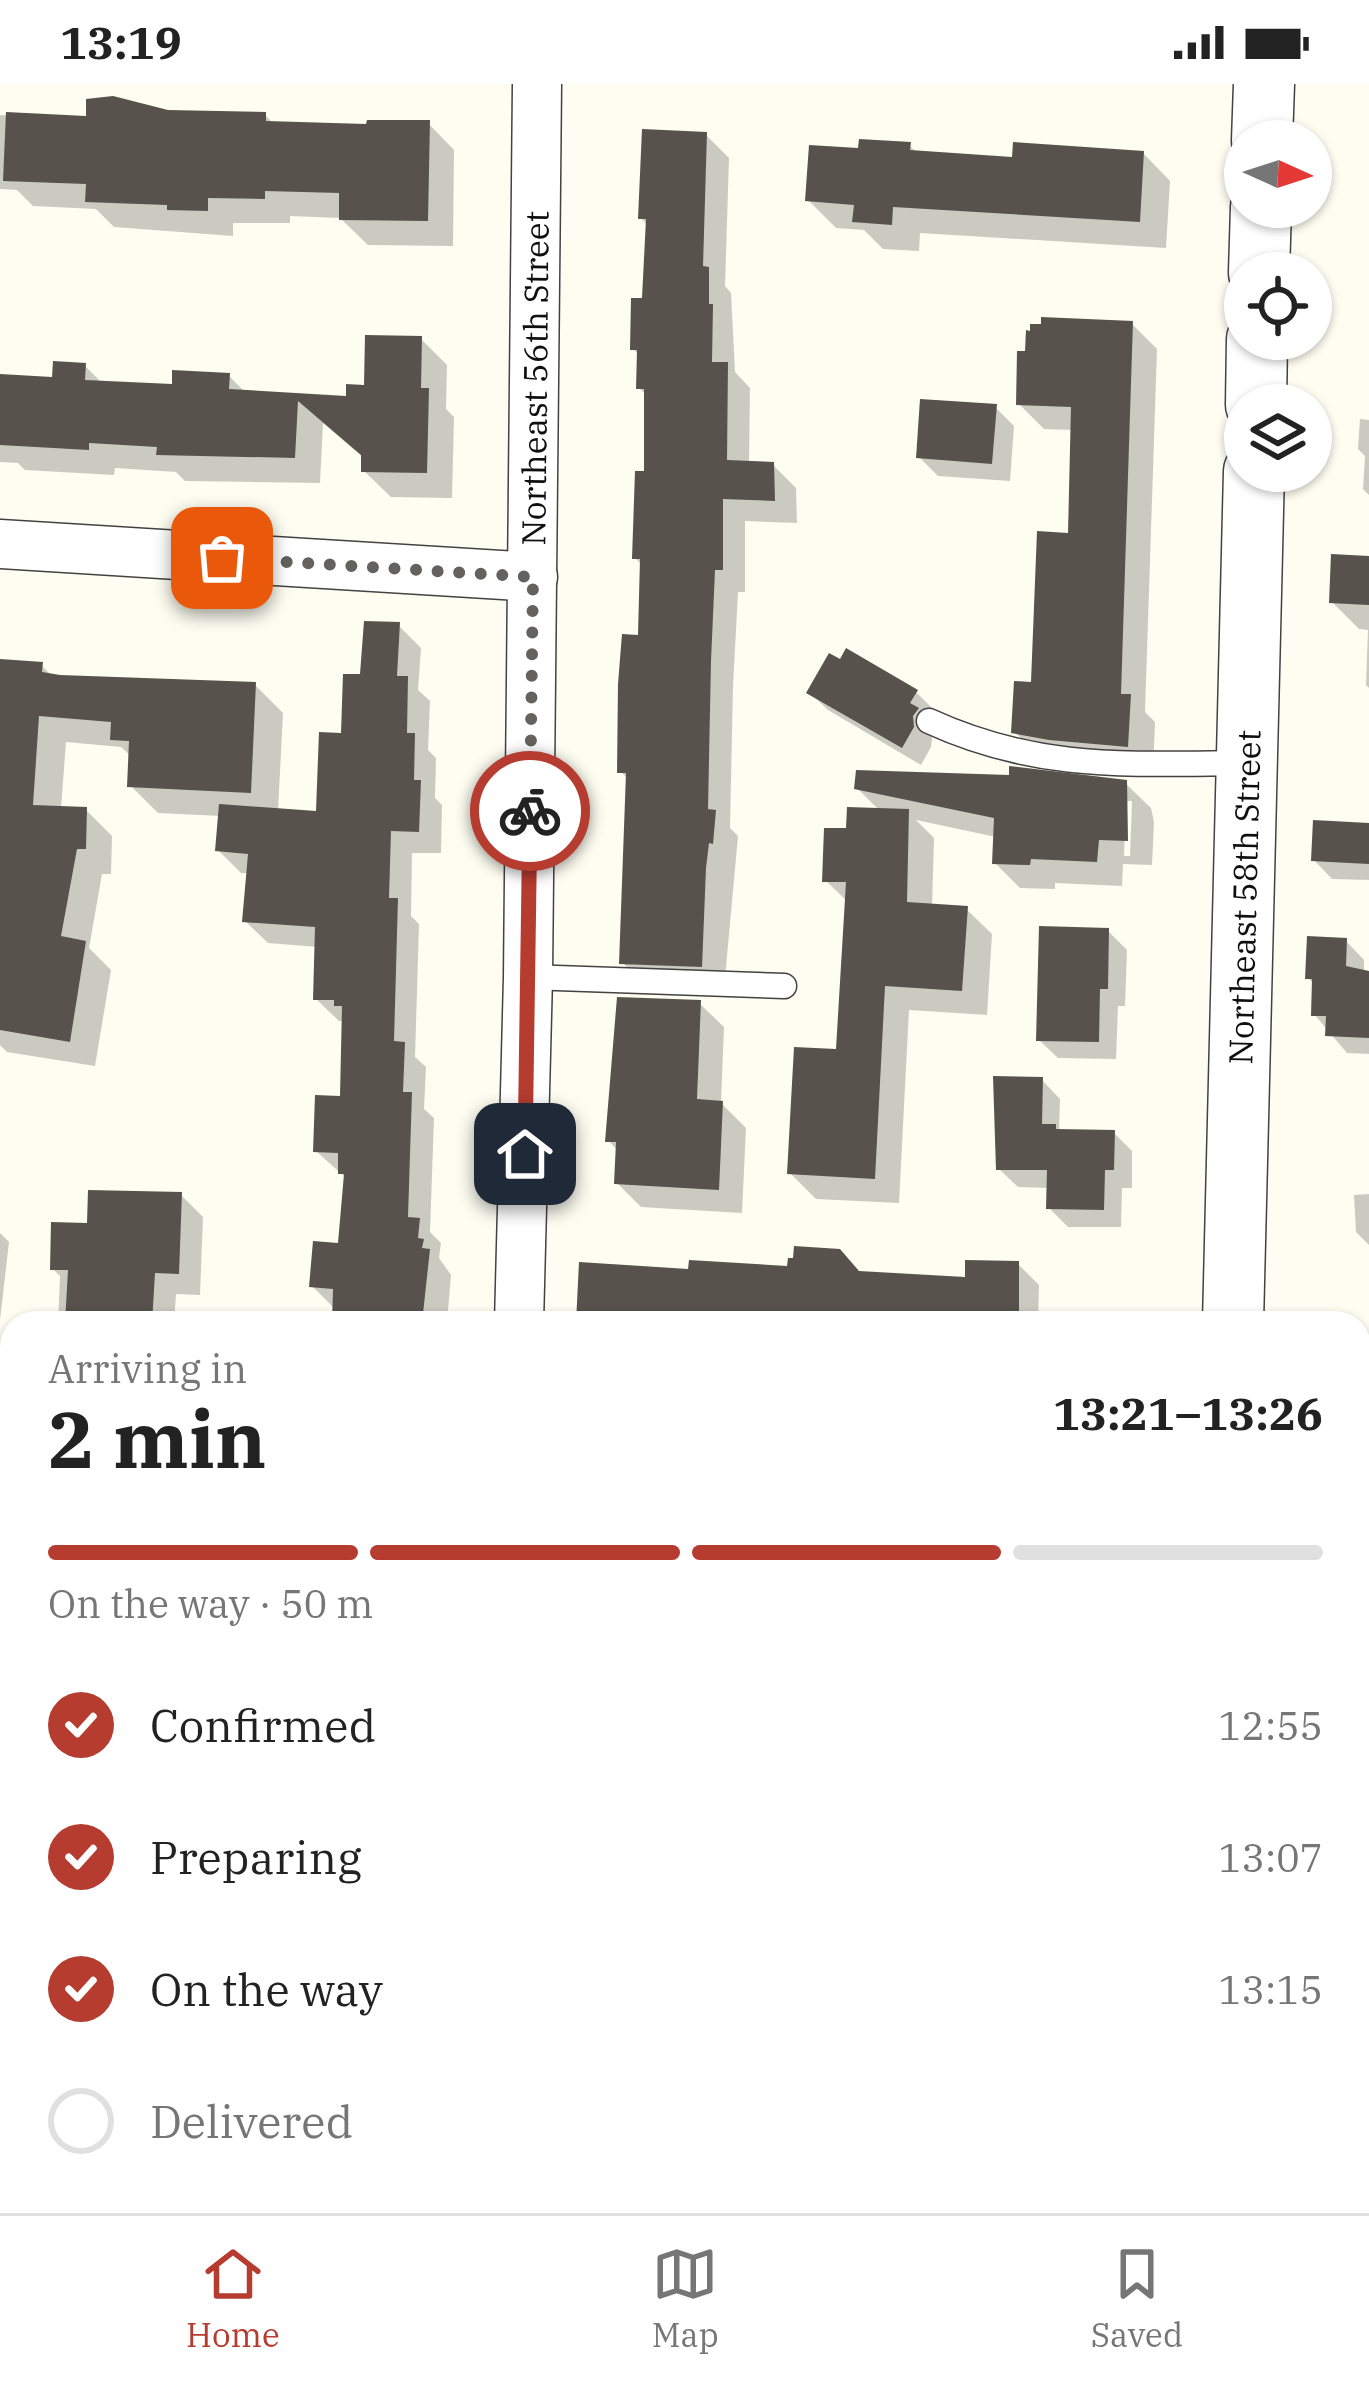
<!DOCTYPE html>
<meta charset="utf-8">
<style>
body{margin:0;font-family:"IBM Plex Serif",serif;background:#f2f2f2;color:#222;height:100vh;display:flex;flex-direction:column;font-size:45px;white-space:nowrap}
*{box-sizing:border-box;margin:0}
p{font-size:39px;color:#767676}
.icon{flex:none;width:66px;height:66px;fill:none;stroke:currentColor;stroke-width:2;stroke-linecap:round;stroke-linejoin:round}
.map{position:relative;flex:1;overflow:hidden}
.details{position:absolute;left:0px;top:1227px;width:1371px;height:903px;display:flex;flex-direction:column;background:#fff;border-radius:36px 36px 0 0;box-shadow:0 3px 9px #0004}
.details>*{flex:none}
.needle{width:78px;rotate:93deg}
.buttons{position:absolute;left:1224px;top:36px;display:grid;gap:24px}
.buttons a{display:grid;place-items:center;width:108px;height:108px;border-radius:50%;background:#fff;box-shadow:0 3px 9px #0004;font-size:60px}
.pin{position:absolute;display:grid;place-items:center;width:102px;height:102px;color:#fff;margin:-51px;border-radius:24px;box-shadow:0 6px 18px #0006}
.courier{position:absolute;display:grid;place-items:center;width:120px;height:120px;margin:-60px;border:9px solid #b63c30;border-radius:50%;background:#fff;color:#222;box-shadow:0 3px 15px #0007}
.head em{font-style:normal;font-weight:700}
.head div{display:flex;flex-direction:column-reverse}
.head{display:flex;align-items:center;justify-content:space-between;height:204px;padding:0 48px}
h1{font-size:78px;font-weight:700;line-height:90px}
.bar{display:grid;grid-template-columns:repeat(4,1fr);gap:18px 12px;align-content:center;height:144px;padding:0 48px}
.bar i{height:15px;border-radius:9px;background:#e0e0e0}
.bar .selected{background:#b63c30}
.bar p{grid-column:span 4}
ol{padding:0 48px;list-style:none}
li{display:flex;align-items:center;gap:36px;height:132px}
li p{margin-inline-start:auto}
li .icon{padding:12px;border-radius:50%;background:#b63c30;color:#fff;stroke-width:4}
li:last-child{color:#767676}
li i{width:66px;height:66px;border:6px solid #e0e0e0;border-radius:50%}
.status{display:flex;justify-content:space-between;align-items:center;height:84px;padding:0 60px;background:#fff;direction:ltr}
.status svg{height:33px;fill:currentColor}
.tab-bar{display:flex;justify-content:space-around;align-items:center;height:168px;border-top:3px solid #e0e0e0;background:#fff;font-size:33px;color:#767676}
.tab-bar a{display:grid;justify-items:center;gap:6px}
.tab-bar .selected{color:#b63c30}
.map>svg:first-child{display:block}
.shadow{fill:#0003;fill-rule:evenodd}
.building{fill:#57524c}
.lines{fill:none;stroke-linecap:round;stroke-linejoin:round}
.service-casing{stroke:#424242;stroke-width:27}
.minor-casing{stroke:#424242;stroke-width:51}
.tertiary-casing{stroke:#424242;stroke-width:63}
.service{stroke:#fff;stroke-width:24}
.minor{stroke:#fff;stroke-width:48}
.tertiary{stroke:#fff;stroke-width:60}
.done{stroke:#63625e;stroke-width:12;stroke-dasharray:0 21.6}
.route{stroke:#b63c30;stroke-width:15}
.labels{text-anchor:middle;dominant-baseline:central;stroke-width:12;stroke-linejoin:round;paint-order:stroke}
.street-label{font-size:33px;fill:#0f0f0f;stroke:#fff}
</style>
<div class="status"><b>13:19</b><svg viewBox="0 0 49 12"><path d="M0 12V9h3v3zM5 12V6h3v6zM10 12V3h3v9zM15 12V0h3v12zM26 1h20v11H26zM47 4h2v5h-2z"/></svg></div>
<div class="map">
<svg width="1369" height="2129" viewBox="0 0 1369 2129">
<rect width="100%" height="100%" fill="#fefdf2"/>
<!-- shadow -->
<g class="shadow">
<path d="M 168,29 L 265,31 L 275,41 L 369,43 L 428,39 L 454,66 L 453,162 L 368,161 L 340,134 L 290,132 L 290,139 L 233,139 L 233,152 L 114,143 L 96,125 L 33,122 L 17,106 L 0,105 L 0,31 L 89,35 Z"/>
<path d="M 706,51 L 729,74 L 725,202 L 731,209 L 735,288 L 750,304 L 749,380 L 773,381 L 796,404 L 797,439 L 745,437 L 745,508 L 738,508 L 733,602 L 730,744 L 738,752 L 724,905 L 645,902 L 622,878 L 629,696 L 620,687 L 640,554 L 643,482 L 635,474 L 647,389 L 647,312 L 639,304 L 640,272 L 633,265 L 644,217 L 648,142 L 641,134 Z"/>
<path d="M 909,61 L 918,70 L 1015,76 L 1143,69 L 1170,97 L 1166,164 L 920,149 L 919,167 L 883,165 L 864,146 L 836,144 L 808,116 L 861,67 Z"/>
<path d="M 1132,240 L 1157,265 L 1145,628 L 1155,638 L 1153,687 L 1040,673 L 1014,647 L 1034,601 L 1071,452 L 1073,346 L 1044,345 L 1019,320 Z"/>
<path d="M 421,255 L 447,281 L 446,325 L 454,333 L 452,414 L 391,413 L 364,387 L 364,374 L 323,339 L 320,399 L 185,397 L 176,388 L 115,384 L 114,391 L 25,386 L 18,379 L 0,378 L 0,293 L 55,296 L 85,282 L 103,300 L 174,303 L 229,292 L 246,309 L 349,315 Z"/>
<path d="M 995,323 L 1014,342 L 1010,397 L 938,392 L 919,373 Z"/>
<path d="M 1360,335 L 1369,336 L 1369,411 L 1363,405 L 1365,372 L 1358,365 Z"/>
<path d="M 1369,475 L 1369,604 L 1366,601 L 1368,546 L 1359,545 L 1332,518 Z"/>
<path d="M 398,541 L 421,564 L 418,606 L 430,617 L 428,666 L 436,674 L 435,714 L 442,721 L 441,769 L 412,769 L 411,832 L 419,840 L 415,973 L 426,983 L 424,1025 L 434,1034 L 430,1148 L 441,1159 L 439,1174 L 451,1191 L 447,1239 L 335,1239 L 335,1225 L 312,1202 L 341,1163 L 346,1094 L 316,1067 L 342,1015 L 344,937 L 339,937 L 316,915 L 318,863 L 268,859 L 245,837 L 249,789 L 241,789 L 218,766 L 221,732 L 158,729 L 130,701 L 132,673 L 121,663 L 66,658 L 61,725 L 86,726 L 112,752 L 111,790 L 102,790 L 89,864 L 111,886 L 95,982 L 7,968 L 0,961 L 0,578 L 41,581 L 53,593 L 255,601 L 283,629 L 278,727 L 319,730 L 363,594 Z"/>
<path d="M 809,608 L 916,608 L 935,627 L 931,663 L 921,681 L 828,626 Z"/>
<path d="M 1125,699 L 1151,724 L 1154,738 L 1152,781 L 1123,780 L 1122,802 L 1055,799 L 1055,805 L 1020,804 L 995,779 L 996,753 L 916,736 L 934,754 L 932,823 L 966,825 L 992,850 L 987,931 L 909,926 L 899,1119 L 816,1115 L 790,1089 L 838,968 L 848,818 L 825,796 L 849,747 L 881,728 L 857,704 ZM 1126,717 L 1132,717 L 1130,772 L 1124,772 Z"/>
<path d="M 1369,742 L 1369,796 L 1332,795 L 1314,776 Z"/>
<path d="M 1108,847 L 1127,866 L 1125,922 L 1118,922 L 1116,975 L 1058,974 L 1039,956 Z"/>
<path d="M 1346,857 L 1364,876 L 1364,890 L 1369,890 L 1369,970 L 1347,969 L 1314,930 L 1315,901 L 1308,894 Z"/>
<path d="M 699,919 L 724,943 L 721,1019 L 746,1044 L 742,1129 L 641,1123 L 617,1099 L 618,1067 L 608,1056 Z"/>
<path d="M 1042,996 L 1060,1015 L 1059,1048 L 1114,1049 L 1132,1067 L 1132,1104 L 1122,1104 L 1121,1143 L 1068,1143 L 1049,1124 L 1049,1104 L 1018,1103 L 999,1085 Z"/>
<path d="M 1369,1110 L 1369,1161 L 1356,1148 L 1354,1111 Z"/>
<path d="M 181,1111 L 203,1133 L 200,1211 L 176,1210 L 174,1239 L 58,1239 L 60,1192 L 53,1185 L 90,1142 Z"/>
<path d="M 0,1149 L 9,1158 L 0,1236 Z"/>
<path d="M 1018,1180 L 1039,1201 L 1038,1239 L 579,1239 L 691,1188 L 968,1197 Z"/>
<path d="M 1359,1677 L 1369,1678 L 1369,1745 L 1359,1735 Z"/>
<path d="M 1359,1822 L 1369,1822 L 1369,2077 L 1359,2075 Z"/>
<path d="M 107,2118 L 211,2118 L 210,2129 L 100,2129 L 100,2119 Z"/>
</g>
<!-- building -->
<g class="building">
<path d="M 113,12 L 168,26 L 266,28 L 266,37 L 366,40 L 367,36 L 430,36 L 428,137 L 339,136 L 339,109 L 265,107 L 265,115 L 208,114 L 208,127 L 167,126 L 167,121 L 85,118 L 86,100 L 3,97 L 6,28 L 86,32 L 86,15 Z"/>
<path d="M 642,45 L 707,48 L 703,182 L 709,183 L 709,220 L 713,220 L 712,278 L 728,278 L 727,376 L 774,378 L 775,417 L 723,415 L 723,486 L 715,486 L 711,577 L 708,725 L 716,726 L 713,760 L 709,759 L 706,784 L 702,883 L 619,880 L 626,689 L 617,689 L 618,600 L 622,550 L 638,551 L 640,475 L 632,475 L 635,387 L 644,387 L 644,305 L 636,305 L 637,266 L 630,266 L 631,214 L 642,214 L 646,135 L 638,135 Z"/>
<path d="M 859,55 L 911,58 L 910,66 L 1012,73 L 1013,58 L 1144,67 L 1140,138 L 893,123 L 892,141 L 852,138 L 854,121 L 805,117 L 809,61 L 858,64 Z"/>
<path d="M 1041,233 L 1133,237 L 1121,610 L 1131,610 L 1128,663 L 1049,656 L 1011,649 L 1014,597 L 1031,598 L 1037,447 L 1068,449 L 1071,323 L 1016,321 L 1017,267 L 1025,267 L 1026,246 L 1030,247 L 1030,240 L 1041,240 Z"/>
<path d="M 365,251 L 422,252 L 421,304 L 429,304 L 427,389 L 361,388 L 361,371 L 298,317 L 295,374 L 156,371 L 157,363 L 89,359 L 89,366 L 0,361 L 0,290 L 52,293 L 53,277 L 86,279 L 85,296 L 172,300 L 172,286 L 230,289 L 229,305 L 346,312 L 346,300 L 364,301 Z"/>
<path d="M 920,315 L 997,320 L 992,380 L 916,374 Z"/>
<path d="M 1331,470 L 1369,472 L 1369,521 L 1329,519 Z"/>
<path d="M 364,537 L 400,538 L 397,592 L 408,592 L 407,649 L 415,649 L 414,696 L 421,696 L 419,748 L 391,747 L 389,814 L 398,814 L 394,957 L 405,958 L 403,1008 L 412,1008 L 408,1133 L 420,1134 L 418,1154 L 424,1155 L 422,1164 L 430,1165 L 422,1239 L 332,1239 L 333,1205 L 309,1203 L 313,1157 L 338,1159 L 344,1090 L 338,1090 L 338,1069 L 313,1068 L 315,1011 L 340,1012 L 342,922 L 334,922 L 334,916 L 313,916 L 315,843 L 242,838 L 248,770 L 215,767 L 219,720 L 316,727 L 319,648 L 341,649 L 343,590 L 360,590 Z"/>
<path d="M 846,564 L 918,606 L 910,619 L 919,624 L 913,632 L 914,643 L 902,664 L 806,609 L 829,569 L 840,575 Z"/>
<path d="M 0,575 L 43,578 L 42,588 L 60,591 L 256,598 L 251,709 L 127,703 L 129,657 L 110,656 L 111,638 L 39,632 L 33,721 L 87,723 L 86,765 L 77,765 L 61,852 L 86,857 L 70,958 L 0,946 Z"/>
<path d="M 1009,682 L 1127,696 L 1128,757 L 1099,756 L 1097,778 L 1031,775 L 1030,781 L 992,780 L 994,734 L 854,705 L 856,686 L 1009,691 Z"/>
<path d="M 847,723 L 909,725 L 907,818 L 968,822 L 962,907 L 885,902 L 875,1095 L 787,1090 L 794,963 L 836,965 L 846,798 L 822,798 L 824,744 L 846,744 Z"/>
<path d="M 1313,736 L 1369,739 L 1369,780 L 1311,777 Z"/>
<path d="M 1039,842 L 1109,844 L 1108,905 L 1100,905 L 1099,958 L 1036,957 Z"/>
<path d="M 1307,852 L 1347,854 L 1346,882 L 1369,887 L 1369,954 L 1325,952 L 1326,932 L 1311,932 L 1312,895 L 1305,895 Z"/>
<path d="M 617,913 L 701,916 L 697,1015 L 723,1017 L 719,1106 L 614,1100 L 616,1058 L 605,1058 Z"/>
<path d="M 993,992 L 1043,993 L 1042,1040 L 1056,1040 L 1056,1045 L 1115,1046 L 1114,1086 L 1105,1086 L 1104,1126 L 1046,1125 L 1047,1086 L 996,1086 Z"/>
<path d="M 88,1106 L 182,1108 L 179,1190 L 155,1189 L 152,1239 L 65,1239 L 68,1186 L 50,1186 L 51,1138 L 87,1139 Z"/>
<path d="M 794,1162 L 840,1165 L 859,1187 L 965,1193 L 965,1176 L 1019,1177 L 1019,1239 L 576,1239 L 579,1178 L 688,1185 L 689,1176 L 787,1182 L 788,1174 L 793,1174 Z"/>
</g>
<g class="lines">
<!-- service casing -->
<g class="service-casing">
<g id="service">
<path d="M 929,637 C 1038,687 1128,680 1245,679"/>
<path d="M 528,893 L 784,902"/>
<path d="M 1359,2104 L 1369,2104"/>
</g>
</g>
<!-- minor casing -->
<g class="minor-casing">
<g id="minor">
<path d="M 0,460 L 533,493"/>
<path id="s1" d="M 519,1239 L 528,893 L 537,0"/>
<path d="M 0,1437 L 12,1460"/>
<path d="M 1,2129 L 12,1774"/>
</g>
</g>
<!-- tertiary casing -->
<g class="tertiary-casing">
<g id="tertiary">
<path d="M 1262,57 L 1264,0"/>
<path d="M 1259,189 L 1261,123"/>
<path d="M 1256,321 L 1257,255"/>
<path id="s2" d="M 1233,1239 L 1254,387"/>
<path d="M 1214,2129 L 1214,2118"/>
</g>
</g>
<!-- service -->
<use href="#service" class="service"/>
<!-- minor -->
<use href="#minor" class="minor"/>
<!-- tertiary -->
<use href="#tertiary" class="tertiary"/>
</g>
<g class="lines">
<!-- done -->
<path class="done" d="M 222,474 L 533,493 L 530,727"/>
<!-- route -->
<path class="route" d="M 525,1070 L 530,727"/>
</g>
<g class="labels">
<!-- street labels -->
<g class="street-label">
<text stroke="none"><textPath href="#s1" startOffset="945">Northeast 56th Street</textPath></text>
<text stroke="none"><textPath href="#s2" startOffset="426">Northeast 58th Street</textPath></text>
</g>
</g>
</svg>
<div class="buttons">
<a><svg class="needle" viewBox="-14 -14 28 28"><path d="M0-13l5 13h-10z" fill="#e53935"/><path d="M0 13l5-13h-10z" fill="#767676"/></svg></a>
<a><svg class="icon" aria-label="locate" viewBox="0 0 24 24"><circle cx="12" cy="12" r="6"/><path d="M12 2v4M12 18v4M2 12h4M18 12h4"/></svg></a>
<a><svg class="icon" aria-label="layers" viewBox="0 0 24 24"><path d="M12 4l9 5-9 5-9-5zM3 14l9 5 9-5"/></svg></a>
</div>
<div class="pin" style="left:222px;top:474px;background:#ea580c"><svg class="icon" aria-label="bag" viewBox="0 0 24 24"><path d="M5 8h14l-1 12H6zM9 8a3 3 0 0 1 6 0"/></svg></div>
<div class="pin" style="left:525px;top:1070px;background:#1f2937"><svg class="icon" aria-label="home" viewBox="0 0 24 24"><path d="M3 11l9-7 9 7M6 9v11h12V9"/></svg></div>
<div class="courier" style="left:530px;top:727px"><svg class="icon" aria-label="bike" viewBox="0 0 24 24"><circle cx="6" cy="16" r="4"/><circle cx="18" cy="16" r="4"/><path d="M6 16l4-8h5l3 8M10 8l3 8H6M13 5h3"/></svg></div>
<section class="details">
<div class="head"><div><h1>2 min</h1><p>Arriving in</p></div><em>13:21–13:26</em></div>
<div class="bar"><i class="selected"></i><i class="selected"></i><i class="selected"></i><i></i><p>On the way · 50 m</p></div>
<ol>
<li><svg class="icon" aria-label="check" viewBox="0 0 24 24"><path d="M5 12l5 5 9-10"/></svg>Confirmed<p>12:55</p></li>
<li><svg class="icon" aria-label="check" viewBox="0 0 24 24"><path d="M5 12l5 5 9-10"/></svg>Preparing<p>13:07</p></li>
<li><svg class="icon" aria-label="check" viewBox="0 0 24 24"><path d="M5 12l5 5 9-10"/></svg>On the way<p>13:15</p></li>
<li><i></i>Delivered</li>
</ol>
</section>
</div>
<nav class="tab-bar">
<a class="selected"><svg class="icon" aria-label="home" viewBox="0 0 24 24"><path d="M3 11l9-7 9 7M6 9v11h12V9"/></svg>Home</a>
<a><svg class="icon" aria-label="map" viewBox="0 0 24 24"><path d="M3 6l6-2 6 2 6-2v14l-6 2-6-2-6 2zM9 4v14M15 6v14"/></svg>Map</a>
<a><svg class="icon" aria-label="saved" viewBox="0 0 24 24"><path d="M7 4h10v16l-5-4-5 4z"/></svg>Saved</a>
</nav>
